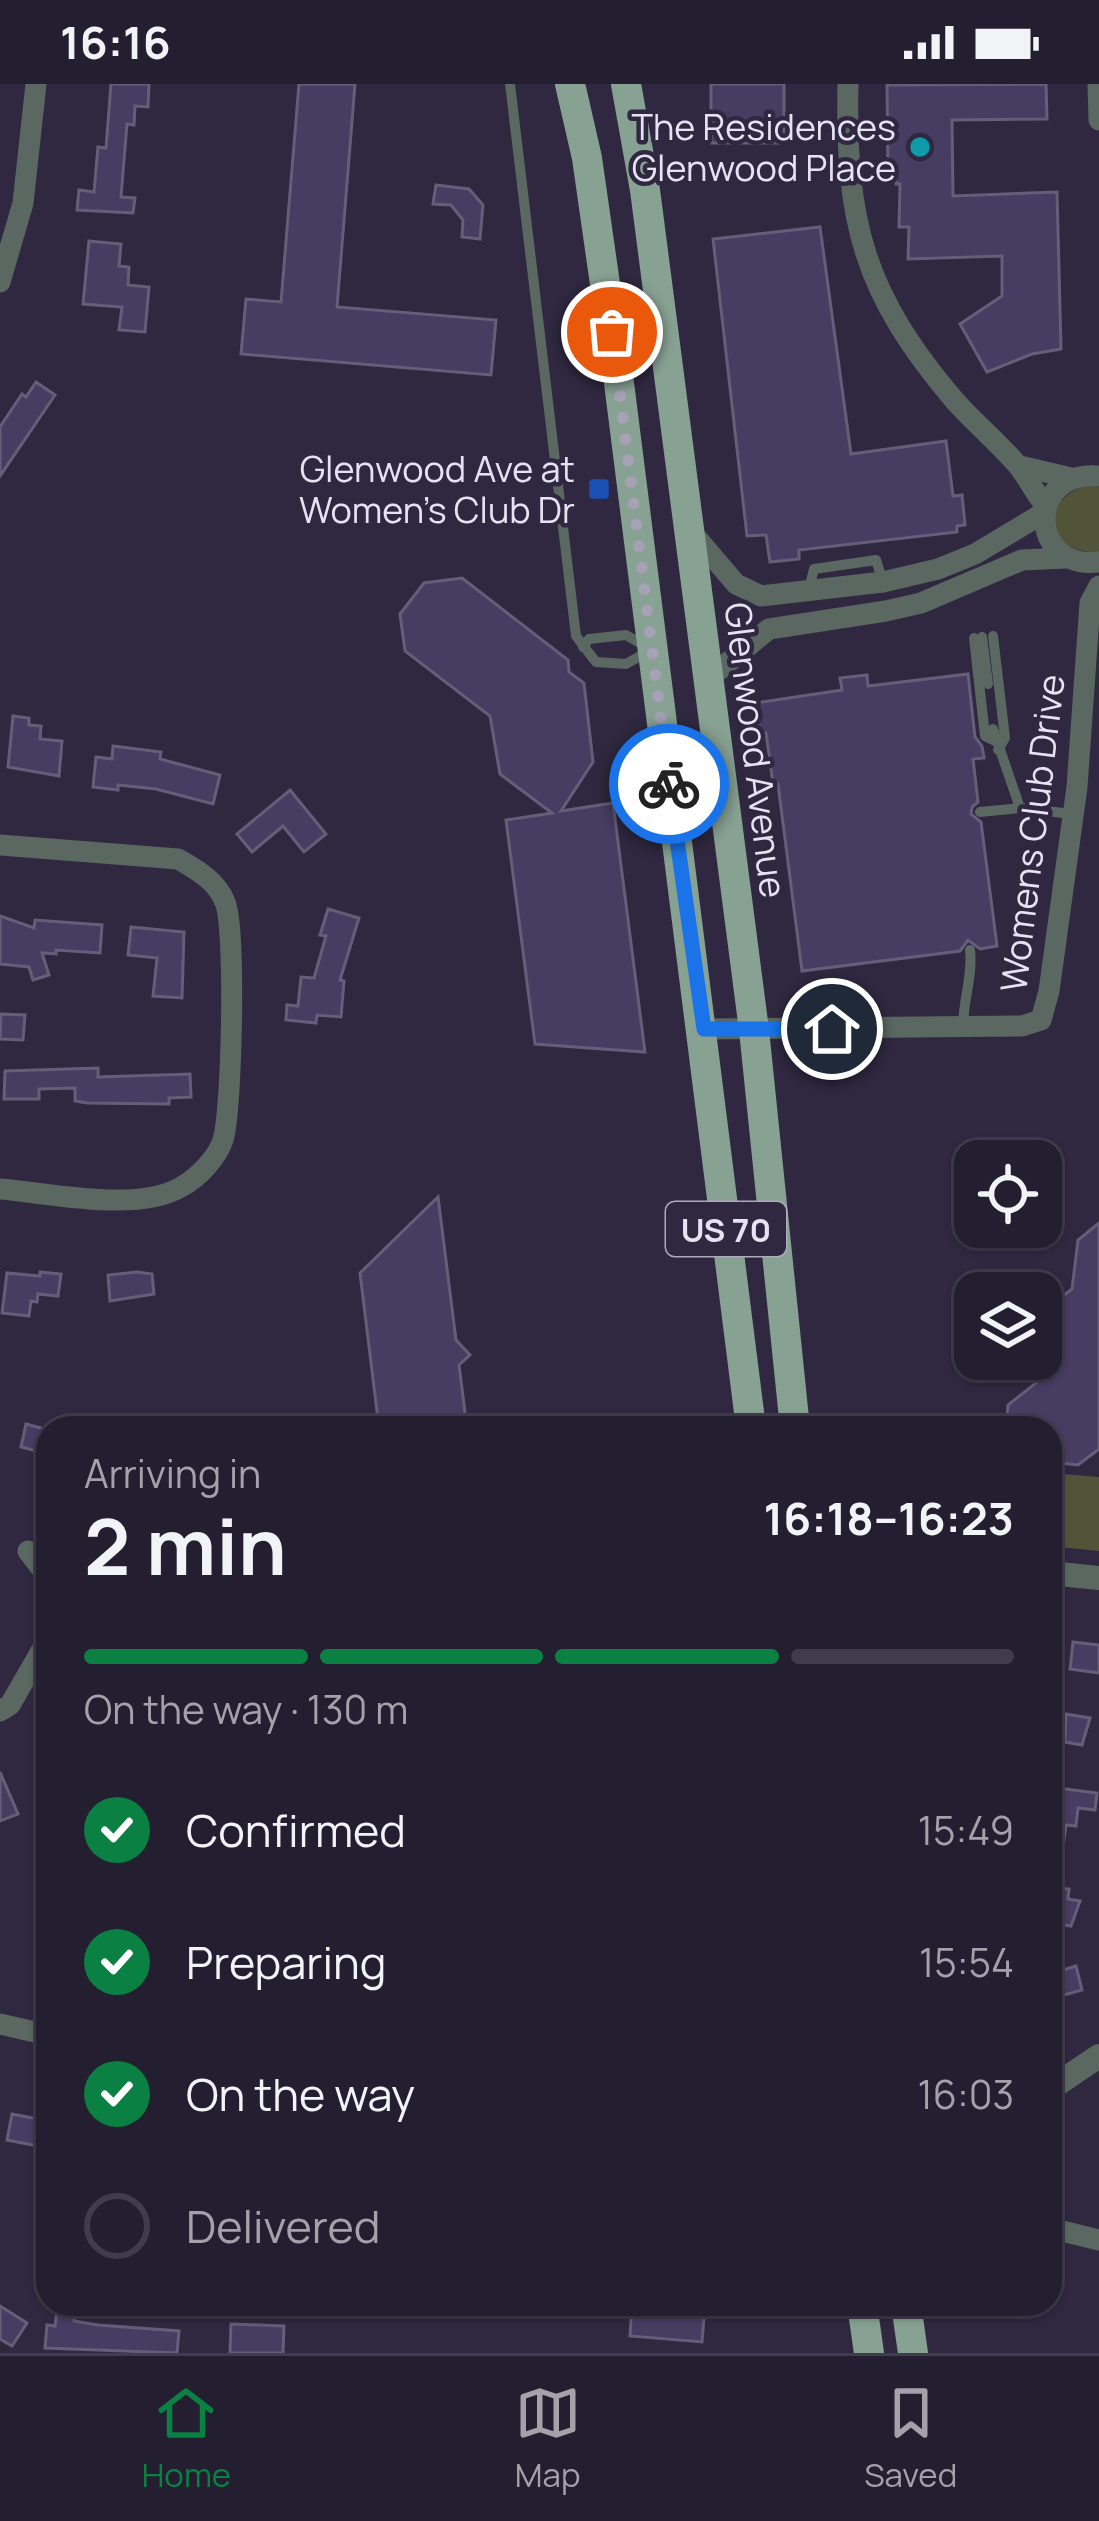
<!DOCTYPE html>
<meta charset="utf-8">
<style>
body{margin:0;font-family:Manrope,sans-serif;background:#2b2738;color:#f1f3f6;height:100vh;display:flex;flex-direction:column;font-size:45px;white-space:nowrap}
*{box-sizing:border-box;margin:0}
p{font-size:39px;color:#a3a2ab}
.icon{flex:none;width:66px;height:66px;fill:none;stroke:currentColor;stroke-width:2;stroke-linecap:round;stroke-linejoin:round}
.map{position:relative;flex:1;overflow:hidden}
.drawer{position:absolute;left:36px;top:1332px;width:1026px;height:900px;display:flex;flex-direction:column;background:#231e30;border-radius:36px;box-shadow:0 3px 9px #0004,0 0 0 3px #403c4c}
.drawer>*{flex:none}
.tools{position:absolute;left:954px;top:1056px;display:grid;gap:24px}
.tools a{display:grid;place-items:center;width:108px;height:108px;border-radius:24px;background:#231e30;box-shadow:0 3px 9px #0004,0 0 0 3px #403c4c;font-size:60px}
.pin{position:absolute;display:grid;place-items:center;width:102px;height:102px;color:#fff;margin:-51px;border:6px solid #fff;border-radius:50%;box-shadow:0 3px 12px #0007}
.courier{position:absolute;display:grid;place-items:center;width:120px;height:120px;margin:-60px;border:9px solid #1a73e8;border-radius:50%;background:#fff;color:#222;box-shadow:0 3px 15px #0007}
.overview em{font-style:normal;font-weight:700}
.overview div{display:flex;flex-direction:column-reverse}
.overview{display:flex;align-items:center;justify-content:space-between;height:204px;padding:0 48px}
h1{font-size:78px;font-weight:700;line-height:90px}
.bar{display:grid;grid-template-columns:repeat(4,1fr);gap:18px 12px;align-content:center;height:144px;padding:0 48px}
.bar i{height:15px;border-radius:9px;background:#403c4c}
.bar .current{background:#0b8043}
.bar p{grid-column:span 4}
ol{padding:0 48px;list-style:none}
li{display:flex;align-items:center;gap:36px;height:132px}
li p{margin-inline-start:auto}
li .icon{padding:12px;border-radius:50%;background:#0b8043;color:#fff;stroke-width:4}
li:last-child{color:#a3a2ab}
li i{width:66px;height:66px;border:6px solid #403c4c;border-radius:50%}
.status{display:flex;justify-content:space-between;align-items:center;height:84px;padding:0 60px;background:#231e30;direction:ltr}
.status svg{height:33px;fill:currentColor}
.tabs{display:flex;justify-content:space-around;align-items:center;height:168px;border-top:3px solid #403c4c;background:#231e30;font-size:33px;color:#a3a2ab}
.tabs a{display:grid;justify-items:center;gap:6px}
.tabs .current{color:#0b8043}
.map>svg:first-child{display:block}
.green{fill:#525439}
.building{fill:#473c62;stroke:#655e79;stroke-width:3}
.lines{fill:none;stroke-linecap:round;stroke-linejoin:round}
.service{stroke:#5b6761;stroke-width:10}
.minor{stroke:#5b6761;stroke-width:21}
.tertiary{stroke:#5b6761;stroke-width:24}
.primary{stroke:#87a193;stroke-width:30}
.done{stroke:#a6a1b4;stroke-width:12;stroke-dasharray:0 21.6}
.route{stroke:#1a73e8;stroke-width:15}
.culture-dot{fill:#0f9aa8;stroke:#2f2840;stroke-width:4.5}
.transit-dot{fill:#1a4fb4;stroke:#2f2840;stroke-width:4.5}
.labels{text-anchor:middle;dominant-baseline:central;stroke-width:9;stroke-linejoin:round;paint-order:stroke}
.shield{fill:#2f2840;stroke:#afaabd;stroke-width:3}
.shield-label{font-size:33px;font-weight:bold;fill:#e6e2f2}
.poi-label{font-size:36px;fill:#e6e2f2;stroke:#2f2840;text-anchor:end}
.street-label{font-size:36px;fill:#e6e2f2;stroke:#2f2840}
</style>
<div class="status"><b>16:16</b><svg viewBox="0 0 49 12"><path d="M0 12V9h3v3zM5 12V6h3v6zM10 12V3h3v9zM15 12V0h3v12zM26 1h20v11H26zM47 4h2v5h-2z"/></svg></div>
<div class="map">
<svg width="1099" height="2269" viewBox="0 0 1099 2269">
<rect width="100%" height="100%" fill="#2f2840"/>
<!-- green -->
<g class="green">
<path d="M 1087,401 L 1099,403 L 1099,468 C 1046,470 1036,417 1087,401 Z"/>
<path d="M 1050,1389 L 1099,1393 L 1099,1467 L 1050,1462 Z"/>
</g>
<!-- building -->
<g class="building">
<path d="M 111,0 L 149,0 L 148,23 L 135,22 L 134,41 L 127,40 L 121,113 L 135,114 L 133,129 L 77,126 L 79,106 L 94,108 L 98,63 L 106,64 Z"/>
<path d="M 299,0 L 355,0 L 337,223 L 496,236 L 491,291 L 241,270 L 246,215 L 281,218 Z"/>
<rect x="711" y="0" width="73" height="59"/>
<path d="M 1046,0 L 1047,35 L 952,36 L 953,112 L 1057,108 L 1061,265 L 1032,270 L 987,288 L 960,240 L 1002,212 L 1002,172 L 908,175 L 909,143 L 899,143 L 900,100 L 896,100 L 896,90 L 888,90 L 887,1 Z"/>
<path d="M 436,101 L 469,105 L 483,121 L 480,155 L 462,153 L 463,136 L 451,121 L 433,120 Z"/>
<path d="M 820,143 L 851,370 L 946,357 L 953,412 L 962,411 L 965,441 L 957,442 L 957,448 L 799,466 L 799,475 L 770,478 L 766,451 L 747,452 L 713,155 Z"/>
<path d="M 89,157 L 121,160 L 119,182 L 129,183 L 128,201 L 149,203 L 145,248 L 119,246 L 122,223 L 83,220 Z"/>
<path d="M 36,298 L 55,311 L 0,392 L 0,343 L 22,310 L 26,313 Z"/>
<path d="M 462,494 L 568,576 L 569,588 L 584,599 L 593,678 L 561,727 L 613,719 L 645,968 L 535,960 L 506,736 L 552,729 L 500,690 L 490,632 L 405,567 L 400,530 L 424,499 Z"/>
<path d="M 968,590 L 975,653 L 982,662 L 984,674 L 973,675 L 978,718 L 972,723 L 971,730 L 981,738 L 997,862 L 980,865 L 968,856 L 960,867 L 802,887 L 778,700 L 773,700 L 766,649 L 760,649 L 756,619 L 842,606 L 840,594 L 867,591 L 868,602 Z"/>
<path d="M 13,632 L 29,634 L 29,641 L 41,642 L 40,655 L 62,657 L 59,692 L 8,683 Z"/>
<path d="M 113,662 L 161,668 L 160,675 L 220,691 L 213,720 L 156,705 L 118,701 L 118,706 L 93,703 L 96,673 L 112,675 Z"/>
<path d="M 290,706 L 326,750 L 304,768 L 283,742 L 252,768 L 237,750 Z"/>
<path d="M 328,825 L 359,834 L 340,896 L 344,897 L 341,933 L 317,931 L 316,939 L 286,936 L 287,921 L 298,922 L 301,893 L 314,894 L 326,852 L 320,851 Z"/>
<path d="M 0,832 L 34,844 L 35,836 L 102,841 L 100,869 L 56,866 L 56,870 L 42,869 L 49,891 L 33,896 L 29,883 L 0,880 Z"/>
<path d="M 131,843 L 184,848 L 182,914 L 153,912 L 157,874 L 128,871 Z"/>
<path d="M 1,930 L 25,931 L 23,956 L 0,955 Z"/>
<path d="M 98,984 L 98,993 L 190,990 L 191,1013 L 169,1014 L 169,1020 L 87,1019 L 75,1017 L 75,1004 L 39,1005 L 39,1015 L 4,1015 L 5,987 Z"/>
<path d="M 438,1113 L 456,1256 L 470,1271 L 459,1281 L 467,1344 L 379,1344 L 360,1189 Z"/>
<path d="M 1099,1139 L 1099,1365 L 1078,1381 L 1050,1378 L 1050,1344 L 1006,1344 L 1008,1321 L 1036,1299 L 1045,1226 L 1072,1205 L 1078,1156 Z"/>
<path d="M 40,1188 L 61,1190 L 58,1212 L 38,1210 L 37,1218 L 31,1217 L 29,1232 L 2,1229 L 7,1189 L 40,1192 Z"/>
<path d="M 137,1188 L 152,1190 L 154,1210 L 110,1217 L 108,1191 Z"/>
<path d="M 26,1340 L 48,1346 L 48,1370 L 21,1363 Z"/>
<path d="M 1073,1558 L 1099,1561 L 1099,1589 L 1070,1585 Z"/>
<path d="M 1066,1630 L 1090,1634 L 1082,1661 L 1065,1658 Z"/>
<path d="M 0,1688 L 18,1730 L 0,1737 Z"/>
<path d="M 1050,1703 L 1097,1709 L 1095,1726 L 1078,1724 L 1076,1742 L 1066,1741 L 1060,1787 L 1050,1786 Z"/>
<path d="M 1050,1803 L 1069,1805 L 1068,1815 L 1080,1817 L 1071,1842 L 1050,1839 Z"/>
<path d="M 1076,1882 L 1082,1906 L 1050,1915 L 1050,1890 Z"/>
<path d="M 12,2030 L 48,2037 L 48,2064 L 7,2056 Z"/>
<path d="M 632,2220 L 705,2220 L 702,2258 L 630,2252 Z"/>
<path d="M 0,2222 L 27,2239 L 12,2262 L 0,2255 Z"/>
<path d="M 57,2226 L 75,2227 L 74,2237 L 98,2241 L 179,2247 L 177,2269 L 45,2264 L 47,2241 L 55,2242 Z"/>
<path d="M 231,2240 L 284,2242 L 283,2269 L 230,2269 Z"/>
</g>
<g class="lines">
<!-- service -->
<g class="service">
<path d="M 510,0 L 576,552 L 596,578 L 626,580 L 647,568"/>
<path d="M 808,509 L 814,485 L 876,476 L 883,498"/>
<path d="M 993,552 L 1005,654 L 998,666"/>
<path d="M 982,553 L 988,600"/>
<path d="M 974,554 L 985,652 L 995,657"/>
<path d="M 583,563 L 589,555 L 626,551 L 645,562"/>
<path d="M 993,645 L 1020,724"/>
<path d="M 980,728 L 1020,724 L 1072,730"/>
<path d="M 963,943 C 963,916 973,892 970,866"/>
</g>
<!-- minor -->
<g class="minor">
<path d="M 848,0 C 845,139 864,210 955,317 C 974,338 995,356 1014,377 C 1027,390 1033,408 1046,422"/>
<path d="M 1098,0 L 1099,36"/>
<path d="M 0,198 L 23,119 L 36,0"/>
<path d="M 1020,382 L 1071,394"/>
<path d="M 1099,392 C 1026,386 1028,486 1099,478"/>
<path d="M 689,445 L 736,500 L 761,512 L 883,498 L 938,485 L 975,470 L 1045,428"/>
<path d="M 709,594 L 769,545 L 886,527 L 921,519 L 1022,476 L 1066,474"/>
<path d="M 0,761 L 178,775 C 196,785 217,797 225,818 C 236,844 232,1027 223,1056 C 217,1074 198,1094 181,1103 C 137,1129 50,1109 0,1105"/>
<path d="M 703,945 L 1022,942 L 1041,936 L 1049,907 L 1077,703 L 1090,519 L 1099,502"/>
<path d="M 28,1467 L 48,1493"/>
<path d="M 0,1627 L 10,1621 L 48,1555"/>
<path d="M 0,1940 L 48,1951"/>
<path d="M 1050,2144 L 1099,2156"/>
</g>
<!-- tertiary -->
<g class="tertiary">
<path d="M 1050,1489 L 1099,1494"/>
<path d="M 1050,2005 L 1099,1972"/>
</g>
<!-- primary -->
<g class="primary">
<path d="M 570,0 L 587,74 L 618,291 L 751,1344"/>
<path d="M 626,0 L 645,106 L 754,946 L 795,1344"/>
<path d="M 862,2220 L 869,2269"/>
<path d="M 906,2220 L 913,2269"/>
</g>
</g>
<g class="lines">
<!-- done -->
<path class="done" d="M 612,248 L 669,700"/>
<!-- route -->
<path class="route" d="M 669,700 L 704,945 L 832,945"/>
</g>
<!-- markers -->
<circle class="culture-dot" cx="920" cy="63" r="12"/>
<rect class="transit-dot" x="587" y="393" width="24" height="24" rx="6"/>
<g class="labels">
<!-- shield labels -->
<rect class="shield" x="666" y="1118" width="120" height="54" rx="9"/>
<g class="shield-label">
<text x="726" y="1145">US 70</text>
</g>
<!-- poi labels -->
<g class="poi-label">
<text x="896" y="42">The Residences<tspan x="896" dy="41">Glenwood Place</tspan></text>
<text x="575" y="384">Glenwood Ave at<tspan x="575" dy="41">Women's Club Dr</tspan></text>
</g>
<!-- street labels -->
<g class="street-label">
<text transform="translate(756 666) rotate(83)">Glenwood Avenue</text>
<text transform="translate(1032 749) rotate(-83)">Womens Club Drive</text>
</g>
</g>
</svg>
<div class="tools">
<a><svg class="icon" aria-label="locate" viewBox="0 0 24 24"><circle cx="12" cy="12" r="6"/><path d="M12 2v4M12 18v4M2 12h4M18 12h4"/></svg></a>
<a><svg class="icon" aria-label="layers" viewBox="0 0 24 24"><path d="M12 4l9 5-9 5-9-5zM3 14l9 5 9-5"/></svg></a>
</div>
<div class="pin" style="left:612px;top:248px;background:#ea580c"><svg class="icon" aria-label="bag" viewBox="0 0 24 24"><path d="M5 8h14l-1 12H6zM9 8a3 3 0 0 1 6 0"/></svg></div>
<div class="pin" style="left:832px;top:945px;background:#1f2937"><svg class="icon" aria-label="home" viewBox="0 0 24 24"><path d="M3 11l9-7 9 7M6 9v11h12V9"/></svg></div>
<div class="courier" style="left:669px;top:700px"><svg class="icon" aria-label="bike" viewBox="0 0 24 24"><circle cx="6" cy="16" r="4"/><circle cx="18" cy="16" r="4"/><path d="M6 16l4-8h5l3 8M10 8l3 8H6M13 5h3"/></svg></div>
<section class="drawer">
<div class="overview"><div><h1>2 min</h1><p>Arriving in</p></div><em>16:18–16:23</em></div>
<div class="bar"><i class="current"></i><i class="current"></i><i class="current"></i><i></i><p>On the way · 130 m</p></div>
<ol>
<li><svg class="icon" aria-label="check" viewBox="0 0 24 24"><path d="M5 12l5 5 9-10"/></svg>Confirmed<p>15:49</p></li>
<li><svg class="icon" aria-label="check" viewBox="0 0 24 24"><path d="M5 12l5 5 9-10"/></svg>Preparing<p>15:54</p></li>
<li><svg class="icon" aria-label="check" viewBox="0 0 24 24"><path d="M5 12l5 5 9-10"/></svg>On the way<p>16:03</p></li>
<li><i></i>Delivered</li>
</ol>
</section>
</div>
<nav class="tabs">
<a class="current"><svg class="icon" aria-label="home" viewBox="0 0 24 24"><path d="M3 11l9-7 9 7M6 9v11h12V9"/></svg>Home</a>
<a><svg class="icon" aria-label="map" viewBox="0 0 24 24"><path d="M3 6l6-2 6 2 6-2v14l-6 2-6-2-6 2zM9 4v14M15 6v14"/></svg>Map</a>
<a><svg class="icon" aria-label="saved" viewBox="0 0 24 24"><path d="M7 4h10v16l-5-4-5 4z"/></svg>Saved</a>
</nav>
